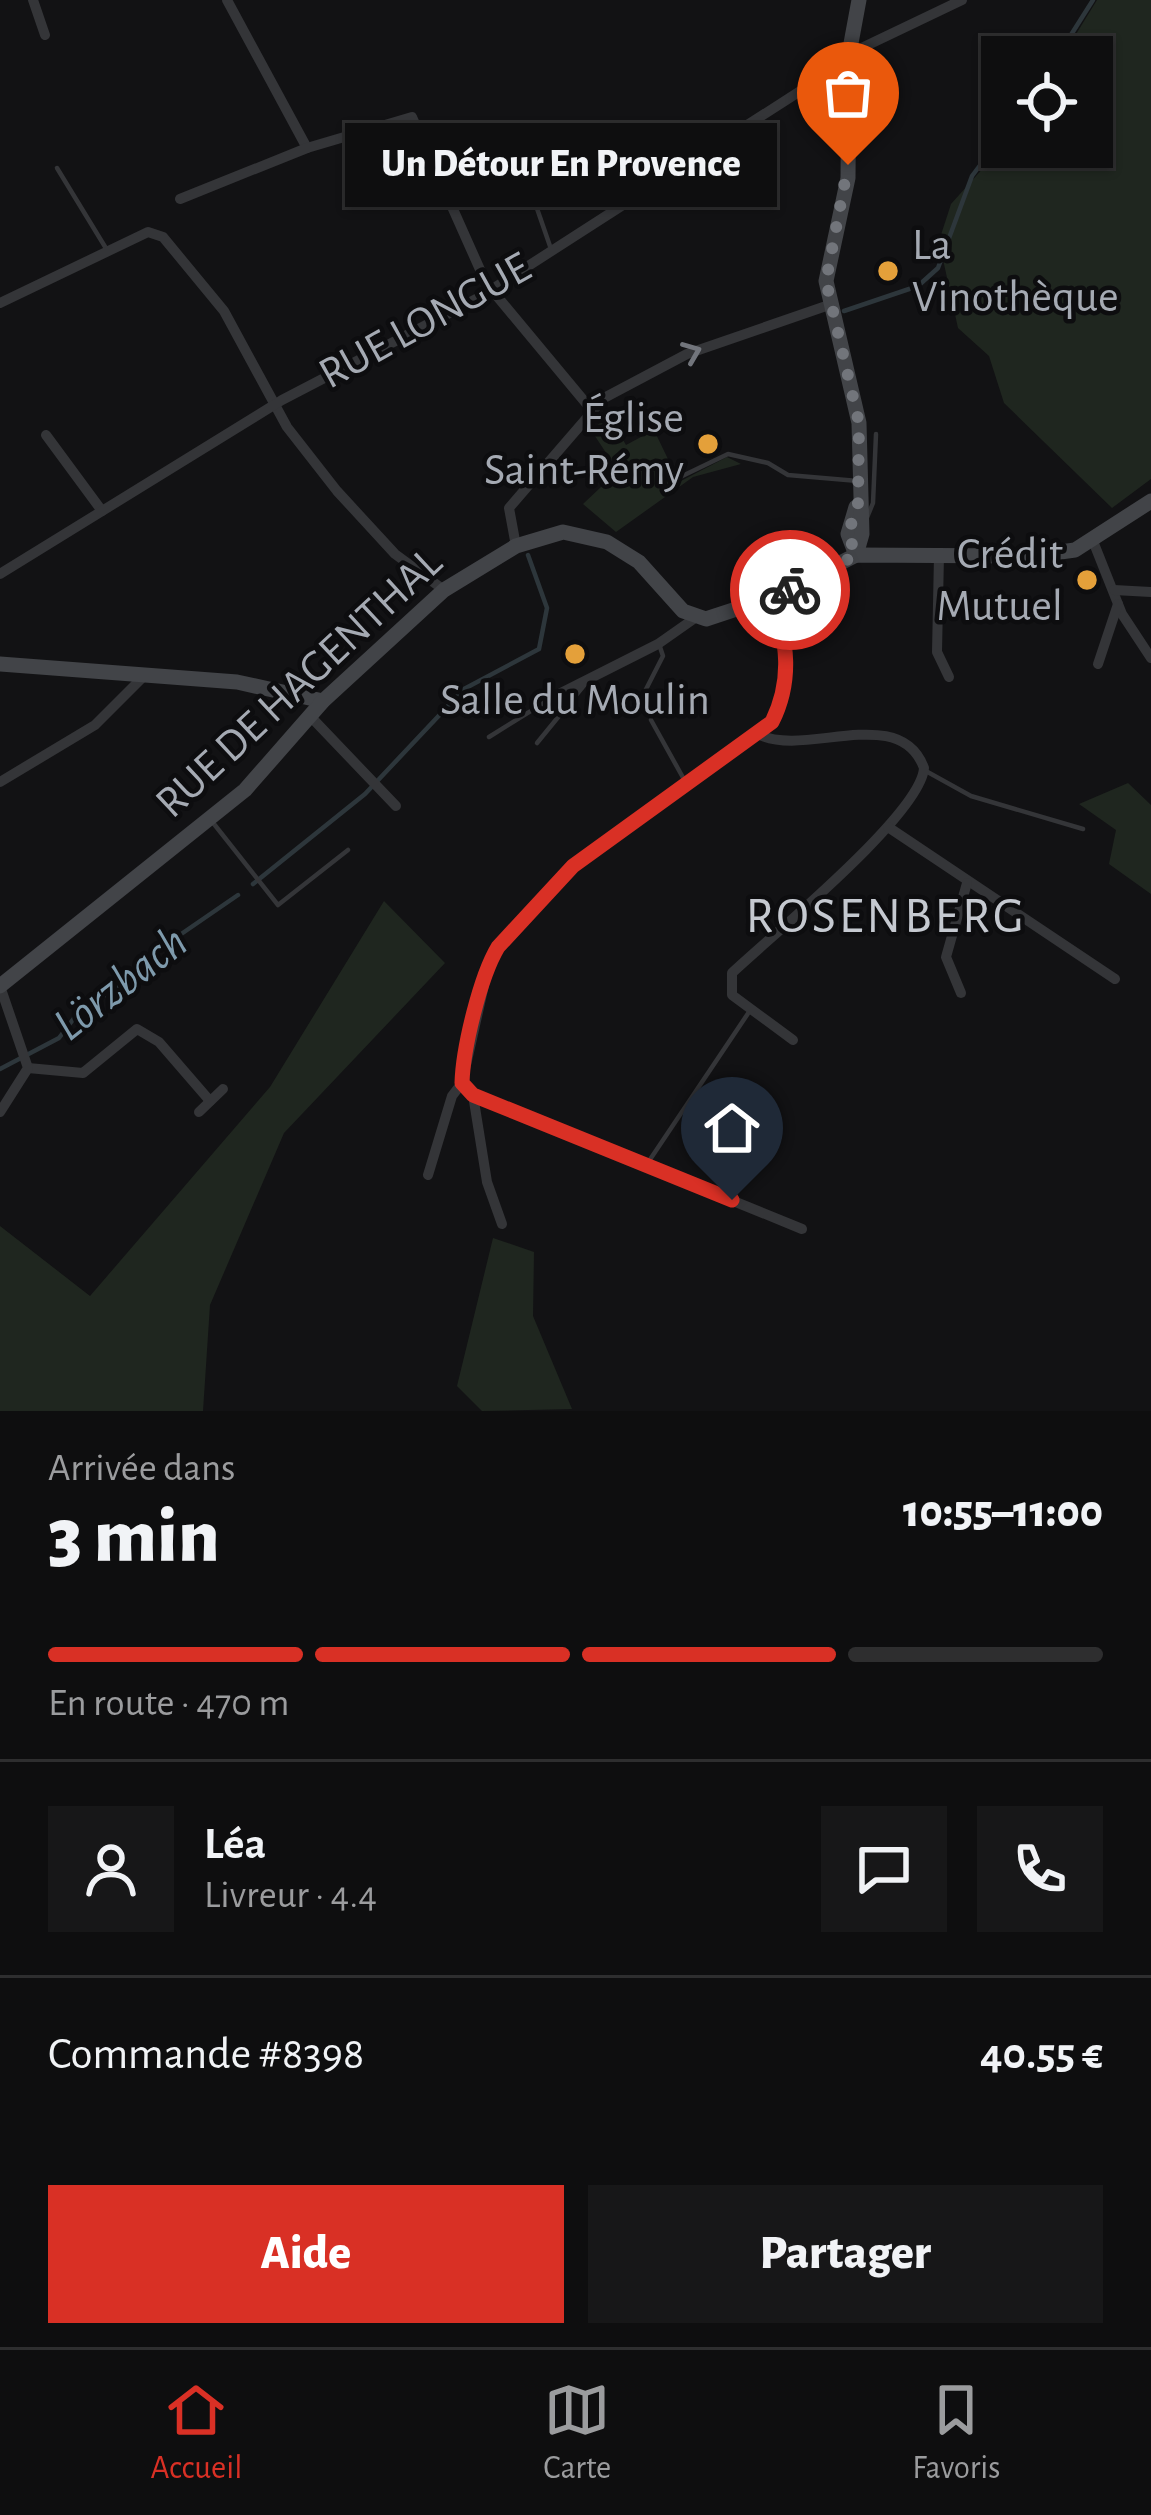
<!DOCTYPE html>
<html lang="fr">
<meta charset="utf-8">
<style>
body{margin:0;font-family:"Alegreya Sans",sans-serif;background:#171718;color:#f1f3f6;height:100vh;display:flex;flex-direction:column;font-size:45px;white-space:nowrap}
*{box-sizing:border-box;margin:0}
p{font-size:39px;color:#9b9c9e}
.icon{flex:none;width:66px;height:66px;fill:none;stroke:currentColor;stroke-width:2;stroke-linecap:round;stroke-linejoin:round}
.map{position:relative;height:1411px;overflow:hidden}
.side{display:flex;flex-direction:column;background:#0e0e0f;flex:1}
.side>*{flex:none}
.fabs{position:absolute;left:981px;top:36px;display:grid;gap:24px}
.fabs a{display:grid;place-items:center;width:132px;height:132px;border-radius:0px;background:#0e0e0f;box-shadow:0 3px 9px #0004,0 0 0 3px #2e2e2f;font-size:60px}
.pin{position:absolute;display:grid;place-items:center;width:102px;height:102px;color:#fff;margin:-123px -51px;border-radius:50% 50% 50% 0;rotate:-45deg;box-shadow:0 0 12px #0007}
.pin .icon{rotate:45deg}
.courier{position:absolute;display:grid;place-items:center;width:120px;height:120px;margin:-60px;border:9px solid #d93025;border-radius:50%;background:#fff;color:#222;box-shadow:0 3px 15px #0007}
.bubble{position:absolute;height:84px;border-radius:0px;background:#0e0e0f;box-shadow:0 3px 9px #0004,0 0 0 3px #2e2e2f;font-size:39px;font-weight:800;line-height:84px;text-align:center}
.summary em{font-style:normal;font-weight:800}
.summary div{display:flex;flex-direction:column-reverse}
.summary{display:flex;align-items:center;justify-content:space-between;height:204px;padding:0 48px}
h1{font-size:78px;font-weight:800;line-height:90px}
.bar{display:grid;grid-template-columns:repeat(4,1fr);gap:18px 12px;align-content:center;height:144px;padding:0 48px}
.bar i{height:15px;border-radius:9px;background:#2e2e2f}
.bar .current{background:#d93025}
.bar p{grid-column:span 4}
.line{display:flex;align-items:center;gap:30px;padding:0 48px;border-top:3px solid #2e2e2f}
.line div{flex:1}
.round{display:grid;place-items:center;flex:none;width:126px;height:126px;border-radius:0px;background:#171718}
.primary-button{display:flex;gap:24px;margin-top:auto;padding:24px 48px}
.primary-button a{flex:1;height:138px;border-radius:0px;background:#d93025;color:#fff;font-size:48px;font-weight:800;line-height:138px;text-align:center}
.primary-button a+a{background:#171718;color:#f1f3f6}
.tabs{display:flex;justify-content:space-around;align-items:center;height:168px;border-top:3px solid #2e2e2f;background:#0e0e0f;font-size:33px;color:#9b9c9e}
.tabs a{display:grid;justify-items:center;gap:6px}
.tabs .current{color:#d93025}
.map>svg:first-child{display:block}
.green{fill:#1f261f}
.lines{fill:none;stroke-linecap:round;stroke-linejoin:round}
.stream{stroke:#2d363b;stroke-width:4.5}
.lane{stroke:#343538;stroke-width:4.5}
.street{stroke:#343538;stroke-width:10}
.secondary{stroke:#424448;stroke-width:15}
.oneway{stroke:#72757c}
.done{stroke:#72757b;stroke-width:12;stroke-dasharray:0 21.6}
.route{stroke:#d93025;stroke-width:15}
.poi-dot{fill:#e4a03a;stroke:#0d0d0f;stroke-width:4.5}
.labels{text-anchor:middle;dominant-baseline:central;stroke-width:9;stroke-linejoin:round;paint-order:stroke}
.poi-label{font-size:45px;fill:#a5aab3;stroke:#0d0d0f;text-anchor:end}
.street-label{font-size:45px;fill:#a5aab3;stroke:#0d0d0f}
.water-label{font-size:48px;font-style:italic;fill:#7e9aac;stroke:#0d0d0f}
.quarter-label{font-size:51px;letter-spacing:3px;fill:#c5c9d0;stroke:#0d0d0f}
</style>
<div class="map">
<svg width="1151" height="1411" viewBox="0 0 1151 1411">
<rect width="100%" height="100%" fill="#121214"/>
<!-- green -->
<g class="green">
<path d="M 1097,0 L 1151,0 L 1151,479 L 1112,508 L 1004,403 L 989,356 L 958,328 L 939,241 L 951,204 L 1002,147 L 1092,147 L 1092,57 L 1062,57 Z"/>
<path d="M 609,416 L 626,445 L 654,430 L 679,482 L 727,457 L 741,464 L 693,477 L 616,532 L 583,504 L 618,471 L 591,430 Z"/>
<path d="M 1128,783 L 1151,805 L 1151,894 L 1109,864 L 1116,830 L 1079,804 Z"/>
<path d="M 384,901 L 445,963 L 284,1133 L 210,1305 L 203,1411 L 0,1411 L 0,1226 L 90,1296 L 270,1087 Z"/>
<path d="M 493,1238 L 534,1252 L 533,1316 L 572,1409 L 482,1411 L 457,1386 Z"/>
</g>
<g class="lines">
<!-- stream -->
<g class="stream">
<path d="M 1057,57 L 1093,0"/>
<path d="M 844,311 L 918,286 L 938,268 L 972,176 L 1002,136"/>
<path d="M 253,884 L 365,794 L 464,689 L 539,649 L 547,608 L 528,555"/>
<path d="M 0,1069 L 59,1038 L 81,1009 L 136,977 L 155,952 L 238,895"/>
</g>
<!-- lane -->
<g class="lane">
<path d="M 57,168 L 107,250"/>
<path d="M 523,168 L 551,249"/>
<path d="M 676,479 L 728,454 L 768,463 L 788,475 L 858,481"/>
<path d="M 866,520 L 873,503 L 876,434"/>
<path d="M 640,701 L 663,656 L 660,647"/>
<path d="M 651,720 L 686,783"/>
<path d="M 489,737 L 555,696"/>
<path d="M 537,743 L 586,683"/>
<path d="M 924,770 L 971,796 L 1083,829"/>
<path d="M 214,824 L 278,905 L 348,850"/>
<path d="M 647,1164 L 751,1009"/>
</g>
<!-- street -->
<g class="street">
<path d="M 33,0 L 45,35"/>
<path d="M 227,0 L 307,148"/>
<path d="M 849,54 L 962,0"/>
<path d="M 180,199 L 307,148 L 412,117 L 486,283 L 590,408"/>
<path d="M 0,303 L 148,232 L 163,237 L 224,311 L 287,427 L 337,491 L 395,554 L 444,590"/>
<path d="M 46,435 L 102,511"/>
<path d="M 1093,541 L 1122,614 L 1151,658"/>
<path d="M 516,546 L 509,508 L 604,398 L 687,354 L 829,305"/>
<path d="M 939,555 L 937,652 L 949,677"/>
<path d="M 0,574 L 282,400 L 480,297 L 822,77 L 849,67"/>
<path d="M 1114,590 L 1151,592"/>
<path d="M 1098,664 L 1118,604"/>
<path d="M 557,695 L 658,644 L 695,618"/>
<path d="M 311,717 L 396,806"/>
<path d="M 760,735 C 807,757 900,703 924,768 C 921,814 771,936 732,973 L 732,995 L 793,1040"/>
<path d="M 0,782 L 95,725 L 145,675"/>
<path d="M 888,827 L 1115,979"/>
<path d="M 961,993 L 946,957 L 967,883"/>
<path d="M 28,1068 L 83,1073 L 137,1029 L 159,1042 L 210,1101"/>
<path d="M 462,1083 L 473,1095 L 802,1229"/>
<path d="M 473,1095 L 487,1182 L 502,1224"/>
<path d="M 0,1112 L 28,1068 L 0,986"/>
<path d="M 199,1112 L 223,1089"/>
<path d="M 428,1175 L 452,1096 L 462,1083 L 489,963 L 498,947 L 573,866 L 772,721 C 794,680 787,640 773,597"/>
</g>
<!-- secondary -->
<g class="secondary">
<path d="M 856,507 L 848,534 L 856,555"/>
<path d="M 856,555 L 862,534 L 859,423 L 826,281 L 848,178 L 849,54 L 859,0"/>
<path d="M 0,664 L 237,682 L 323,701"/>
<path d="M 0,986 L 245,790 L 323,701 L 444,590 L 516,546 L 563,532 L 607,542 L 639,562 L 683,611 L 706,619 L 773,597 L 856,555 L 1031,556 L 1075,550 L 1151,501"/>
</g>
</g>
<!-- one-way arrows -->
<defs><path id="oneway-chevron" d="M-2-3.5L2.5 0L-2 3.5" fill="none" stroke-width="1.6" stroke-linecap="round" stroke-linejoin="round" transform="scale(3)"/></defs>
<use class="oneway" href="#oneway-chevron" transform="translate(692 352) rotate(-22)"/>
<g class="lines">
<!-- done -->
<path class="done" d="M 790,590 L 856,555 L 848,534 L 858,503 L 859,423 L 826,281 L 848,165"/>
<!-- route -->
<path class="route" d="M 732,1200 L 473,1095 L 462,1083 C 463,1048 480,977 498,947 L 573,866 L 772,722 C 793,680 787,641 773,597 L 790,590"/>
</g>
<!-- markers -->
<g class="poi-dot">
<circle cx="888" cy="271" r="12"/>
<circle cx="708" cy="444" r="12"/>
<circle cx="1087" cy="580" r="12"/>
<circle cx="575" cy="654" r="12"/>
</g>
<g class="labels">
<!-- poi labels -->
<g class="poi-label">
<text x="912" y="245" text-anchor="start">La<tspan x="912" dy="52">Vinothèque</tspan></text>
<text x="684" y="418">Église<tspan x="684" dy="52">Saint-Rémy</tspan></text>
<text x="1063" y="554">Crédit<tspan x="1063" dy="52">Mutuel</tspan></text>
<text x="575" y="700" text-anchor="middle">Salle du Moulin</text>
</g>
<!-- street labels -->
<g class="street-label">
<text transform="translate(425 321) rotate(-29)">RUE LONGUE</text>
<text transform="translate(299 683) rotate(-43)">RUE DE HAGENTHAL</text>
</g>
<!-- water labels -->
<g class="water-label">
<text transform="translate(121 984) rotate(-38)">Lörzbach</text>
</g>
<!-- quarter labels -->
<g class="quarter-label">
<text x="886" y="916">ROSENBERG</text>
</g>
</g>
</svg>
<div class="fabs">
<a><svg class="icon" aria-label="locate" viewBox="0 0 24 24"><circle cx="12" cy="12" r="6"/><path d="M12 2v4M12 18v4M2 12h4M18 12h4"/></svg></a>
</div>
<div class="pin" style="left:848px;top:165px;background:#ea580c"><svg class="icon" aria-label="bag" viewBox="0 0 24 24"><path d="M5 8h14l-1 12H6zM9 8a3 3 0 0 1 6 0"/></svg></div>
<div class="pin" style="left:732px;top:1200px;background:#1f2937"><svg class="icon" aria-label="home" viewBox="0 0 24 24"><path d="M3 11l9-7 9 7M6 9v11h12V9"/></svg></div>
<div class="courier" style="left:790px;top:590px"><svg class="icon" aria-label="bike" viewBox="0 0 24 24"><circle cx="6" cy="16" r="4"/><circle cx="18" cy="16" r="4"/><path d="M6 16l4-8h5l3 8M10 8l3 8H6M13 5h3"/></svg></div>
<div class="bubble" style="left:345px;top:123px;width:432px">Un Détour En Provence</div>
</div>
<section class="side">
<div class="summary"><div><h1>3 min</h1><p>Arrivée dans</p></div><em>10:55–11:00</em></div>
<div class="bar"><i class="current"></i><i class="current"></i><i class="current"></i><i></i><p>En route · 470 m</p></div>
<div class="line" style="height:216px"><a class="round"><svg class="icon" aria-label="person" viewBox="0 0 24 24"><circle cx="12" cy="8" r="4"/><path d="M4 21q1-7 8-7t8 7"/></svg></a><div><b>Léa</b><p>Livreur · 4.4</p></div><a class="round"><svg class="icon" aria-label="chat" viewBox="0 0 24 24"><path d="M4 5h16v11H9l-5 4z"/></svg></a><a class="round"><svg class="icon" aria-label="phone" viewBox="0 0 24 24"><path d="M5 4h4l2 5-3 2q2 4 5 5l2-3 5 2v4C11 20 4 13 5 4z"/></svg></a></div>
<div class="line" style="height:156px"><div>Commande #8398</div><b>40.55 €</b></div>
<div class="primary-button"><a>Aide</a><a>Partager</a></div>
</section>
<nav class="tabs">
<a class="current"><svg class="icon" aria-label="home" viewBox="0 0 24 24"><path d="M3 11l9-7 9 7M6 9v11h12V9"/></svg>Accueil</a>
<a><svg class="icon" aria-label="map" viewBox="0 0 24 24"><path d="M3 6l6-2 6 2 6-2v14l-6 2-6-2-6 2zM9 4v14M15 6v14"/></svg>Carte</a>
<a><svg class="icon" aria-label="saved" viewBox="0 0 24 24"><path d="M7 4h10v16l-5-4-5 4z"/></svg>Favoris</a>
</nav>
